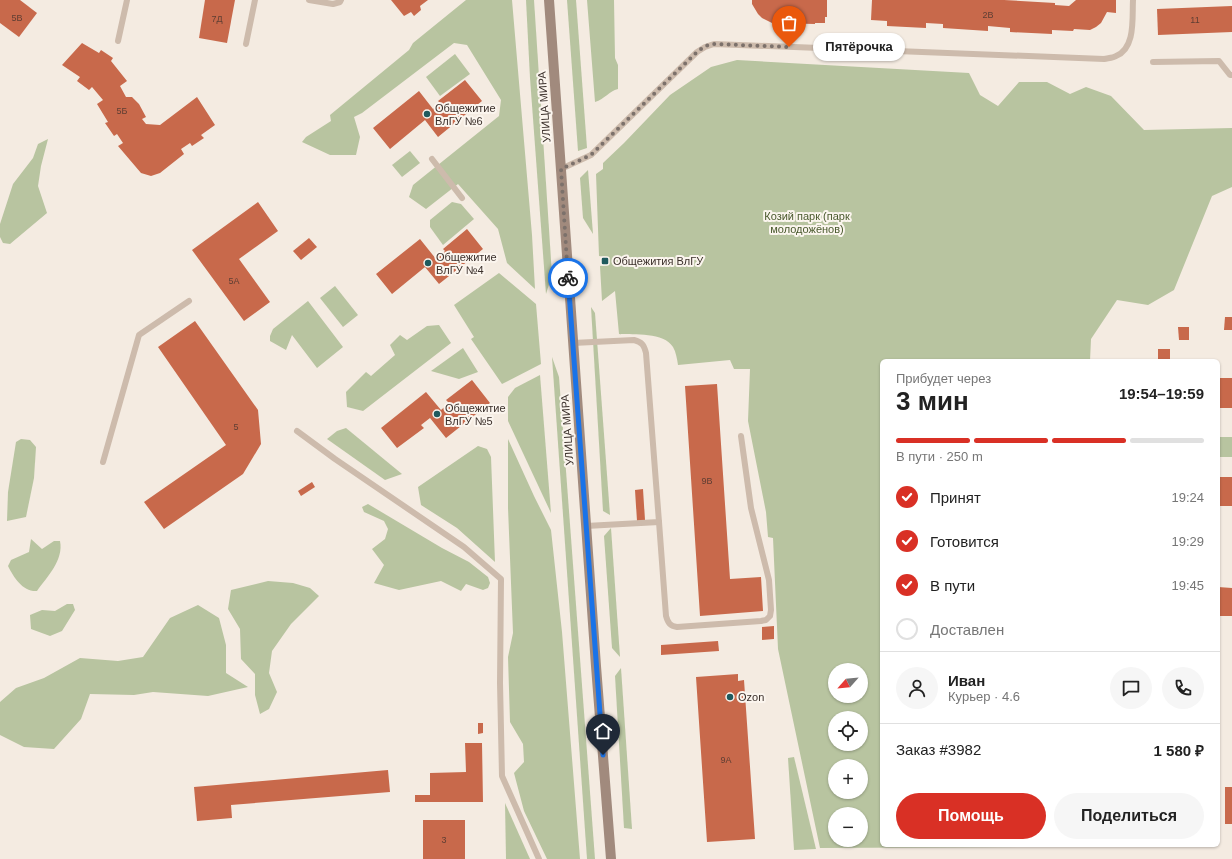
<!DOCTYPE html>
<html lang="ru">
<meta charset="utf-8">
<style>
body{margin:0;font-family:Arial,sans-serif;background:#f6f6f6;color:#222;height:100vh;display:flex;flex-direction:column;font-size:15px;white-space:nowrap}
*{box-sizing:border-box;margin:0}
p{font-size:13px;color:#767676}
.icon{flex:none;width:22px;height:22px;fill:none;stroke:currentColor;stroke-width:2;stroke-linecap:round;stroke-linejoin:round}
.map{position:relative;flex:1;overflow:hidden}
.side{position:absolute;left:880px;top:359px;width:340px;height:488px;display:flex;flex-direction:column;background:#fff;border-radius:6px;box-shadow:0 1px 3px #0004}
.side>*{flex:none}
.needle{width:26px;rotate:243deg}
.tools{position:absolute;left:828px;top:663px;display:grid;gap:8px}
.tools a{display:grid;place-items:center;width:40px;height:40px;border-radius:50%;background:#fff;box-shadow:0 1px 3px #0004;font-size:20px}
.pin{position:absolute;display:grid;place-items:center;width:34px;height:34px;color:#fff;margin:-41px -17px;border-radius:50% 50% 50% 0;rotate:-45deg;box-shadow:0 0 4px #0007}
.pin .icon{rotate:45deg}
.courier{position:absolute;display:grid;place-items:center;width:40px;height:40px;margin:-20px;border:3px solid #1a73e8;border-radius:50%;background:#fff;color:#222;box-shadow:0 1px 5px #0007}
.bubble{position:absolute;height:28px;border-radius:14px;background:#fff;box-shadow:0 1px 3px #0004;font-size:13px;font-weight:800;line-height:28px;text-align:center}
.summary em{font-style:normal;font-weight:800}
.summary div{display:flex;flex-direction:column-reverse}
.summary{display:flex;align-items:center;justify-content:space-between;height:68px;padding:0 16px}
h1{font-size:26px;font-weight:800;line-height:30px}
.bar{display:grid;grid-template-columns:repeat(4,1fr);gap:6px 4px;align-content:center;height:48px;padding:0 16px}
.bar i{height:5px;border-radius:3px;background:#e0e0e0}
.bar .on{background:#d93025}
.bar p{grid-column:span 4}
.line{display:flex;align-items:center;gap:10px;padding:0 16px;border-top:1px solid #e0e0e0}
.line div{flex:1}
.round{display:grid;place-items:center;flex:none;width:42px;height:42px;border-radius:21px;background:#f6f6f6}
ol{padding:0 16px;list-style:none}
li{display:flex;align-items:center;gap:12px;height:44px}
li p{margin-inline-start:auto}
li .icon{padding:4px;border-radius:50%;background:#d93025;color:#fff;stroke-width:4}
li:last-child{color:#767676}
li i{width:22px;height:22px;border:2px solid #e0e0e0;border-radius:50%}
.primary-button{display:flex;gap:8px;margin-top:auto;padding:8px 16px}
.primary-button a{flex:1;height:46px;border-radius:24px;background:#d93025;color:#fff;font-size:16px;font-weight:800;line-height:46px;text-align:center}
.primary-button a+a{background:#f6f6f6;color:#222}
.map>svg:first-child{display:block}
.green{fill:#b8c4a0;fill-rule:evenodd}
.building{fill:#c8694b}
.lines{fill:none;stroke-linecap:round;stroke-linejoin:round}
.service{stroke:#cdbbac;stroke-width:6}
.secondary{stroke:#a18a7d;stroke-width:10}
.done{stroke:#7c716b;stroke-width:4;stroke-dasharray:0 7.2}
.route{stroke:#1a73e8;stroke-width:5}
.poi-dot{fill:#1f5a5e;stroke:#fbf5ee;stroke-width:1.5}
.labels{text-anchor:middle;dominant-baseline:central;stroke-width:4;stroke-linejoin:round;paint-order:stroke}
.number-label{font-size:9px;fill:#5e3e33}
.street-label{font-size:11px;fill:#3b302b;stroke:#fbf5ee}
.poi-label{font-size:11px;fill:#3b302b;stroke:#fbf5ee;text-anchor:start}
.park-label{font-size:11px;fill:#4a5a2e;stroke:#fbf5ee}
</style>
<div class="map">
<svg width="1232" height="859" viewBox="0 0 1232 859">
<rect width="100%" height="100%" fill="#f4ebe1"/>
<!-- green -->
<g class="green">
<path d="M 466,0 L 512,0 L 532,235 L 535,289 L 507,263 L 498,229 L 458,184 L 426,209 L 409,197 L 413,185 L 499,116 L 501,100 L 467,45 L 454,43 L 362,113 L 354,117 L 360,137 L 356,155 L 330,155 L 302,142 L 306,137 L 331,121 L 330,115 L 409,50 L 413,43 Z"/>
<path d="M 526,0 L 534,0 L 552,275 L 546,294 L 530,78 Z"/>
<path d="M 567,0 L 576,0 L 587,148 L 578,151 Z"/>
<path d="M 587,0 L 614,0 L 615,58 L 618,65 L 618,89 C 609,91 605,99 595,102 Z"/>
<path d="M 455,54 L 470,74 L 440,96 L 426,77 Z"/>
<path d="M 737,60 L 969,73 L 980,95 L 998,106 L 1019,82 L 1047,82 L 1070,94 L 1086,87 L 1111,96 L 1144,130 L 1232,128 L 1232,187 L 1212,196 L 1174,290 L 1148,305 L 1117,300 L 1091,339 L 1090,361 L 882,361 L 882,845 L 1025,845 L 1025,847 L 820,848 L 778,649 L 773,538 L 768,537 L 766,512 L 748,421 L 750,369 L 734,369 L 730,360 L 678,365 C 677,359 676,352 673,347 C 664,332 634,335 619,334 L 615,291 L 602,301 L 600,266 L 608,265 L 607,257 L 599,256 L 596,174 L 603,169 L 603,163 L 624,143 L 670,95 L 711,67 ZM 835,670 L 861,670 L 861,696 L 835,696 ZM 835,718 L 861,718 L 861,744 L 835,744 ZM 835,766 L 861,766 L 861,792 L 835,792 ZM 835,814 L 861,814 L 861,840 L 835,840 Z"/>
<path d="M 48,139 L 41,166 L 38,186 L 47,213 L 10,244 L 3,243 L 0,237 L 0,224 L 13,184 L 33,158 L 38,144 Z"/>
<path d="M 410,151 L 420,163 L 402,177 L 392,165 Z"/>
<path d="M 588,170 L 593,234 L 583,218 L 580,178 Z"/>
<path d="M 452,202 L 461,204 L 474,219 L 443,245 L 430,227 L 430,220 Z"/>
<path d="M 499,273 L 536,304 L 541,364 L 502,384 L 471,339 L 474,337 L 454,305 Z"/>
<path d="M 335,286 L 358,315 L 343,327 L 320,298 Z"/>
<path d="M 308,301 L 343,347 L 317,368 L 292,335 L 286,350 L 270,341 L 270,336 L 273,329 Z"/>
<path d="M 591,307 L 595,313 L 610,515 L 603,511 Z"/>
<path d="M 439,325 L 451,343 L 363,411 L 347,407 L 346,392 L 366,372 L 371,376 L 395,355 L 390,345 L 400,335 L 407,340 L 427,326 Z"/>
<path d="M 463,348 L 478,372 L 459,379 L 431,371 Z"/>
<path d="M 552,357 L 559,377 L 595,859 L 587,859 Z"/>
<path d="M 540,375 L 551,513 L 508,421 L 508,397 L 515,388 Z"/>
<path d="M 346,428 L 402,474 L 385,480 L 327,439 L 337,431 Z"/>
<rect x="1218" y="437" width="14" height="20"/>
<path d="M 21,439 L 30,440 L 36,447 L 34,478 L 26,517 L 7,521 L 8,492 L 16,442 Z"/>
<path d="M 508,439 L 534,496 L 551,530 L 562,632 L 580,859 L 547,859 L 524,811 L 514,773 L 524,762 L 523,744 L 510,722 L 508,657 L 513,633 L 508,508 Z"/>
<path d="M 478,446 L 487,449 L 491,457 L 495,562 L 457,528 L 421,505 L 418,487 Z"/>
<path d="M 368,504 L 442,548 L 469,562 L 488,577 L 490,583 L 488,588 L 483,590 L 466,584 L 461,591 L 441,581 L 399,590 L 374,583 L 384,565 L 372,549 L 385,539 L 388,529 L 384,521 L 364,512 L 362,507 Z"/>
<path d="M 611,528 L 620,657 L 612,648 L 604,536 Z"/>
<path d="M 31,539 L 42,549 L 54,541 L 60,541 C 64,560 47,577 37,591 C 23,592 14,578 8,566 L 11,560 L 29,552 Z"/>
<path d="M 268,581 L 293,583 L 310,588 L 319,596 L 291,624 L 272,651 L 269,673 L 277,692 L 269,709 L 260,714 L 255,695 L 255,674 L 241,659 L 240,629 L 228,609 L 231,590 Z"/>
<path d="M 67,604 L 73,604 L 75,610 L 62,631 L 50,636 L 31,629 L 30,615 L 42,610 L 55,611 Z"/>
<path d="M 198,605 L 219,618 L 226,645 L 226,673 L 248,687 L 208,696 L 153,692 L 134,695 L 90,694 L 81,719 L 54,749 L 24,747 L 0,735 L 0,702 L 16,688 L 44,678 L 80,658 L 118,661 L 143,657 L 170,618 Z"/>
<path d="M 621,668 L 632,829 L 624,828 L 615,676 Z"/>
<path d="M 794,757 L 816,849 L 794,850 L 788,758 Z"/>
<path d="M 505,803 L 530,859 L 506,859 Z"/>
</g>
<!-- building -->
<g class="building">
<path d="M 0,0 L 20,0 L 37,13 L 19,37 L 0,23 Z"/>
<path d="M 205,0 L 235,0 L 227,43 L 199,38 Z"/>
<path d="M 391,0 L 428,0 L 420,6 L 421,10 L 414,16 L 411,12 L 404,16 Z"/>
<path d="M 752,0 L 827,0 L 827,17 L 825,17 L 825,23 L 815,23 L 815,24 L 772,23 L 762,18 L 758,14 L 752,4 Z"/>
<path d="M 872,0 L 1004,0 L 1055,3 L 1055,5 L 1069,6 L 1076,0 L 1116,0 L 1116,13 L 1107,12 L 1101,23 L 1096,27 L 1090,30 L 1074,29 L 1073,31 L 1052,30 L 1052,34 L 1010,32 L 1010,28 L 988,26 L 988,31 L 943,28 L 943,24 L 926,23 L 926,28 L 887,26 L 887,21 L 871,20 Z"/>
<path d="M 1232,6 L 1232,32 L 1158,35 L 1157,9 Z"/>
<path d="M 82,43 L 99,53 L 101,50 L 113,58 L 111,61 L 127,81 L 120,86 L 126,97 L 132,97 L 139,104 L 146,117 L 142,119 L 146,124 L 160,125 L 197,97 L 215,125 L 201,135 L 204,138 L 192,146 L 190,143 L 181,149 L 184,154 L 160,173 L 151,176 L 141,173 L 118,146 L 123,143 L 117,134 L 114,136 L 105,123 L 108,122 L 97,104 L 103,100 L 92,87 L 89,90 L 77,81 L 80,77 L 62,65 Z"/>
<path d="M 465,80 L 482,101 L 438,137 L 425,120 L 390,149 L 373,128 L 419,91 L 433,109 L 440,103 L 438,101 Z"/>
<path d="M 258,202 L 278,231 L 239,259 L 270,302 L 244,321 L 192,250 Z"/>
<path d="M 467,229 L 483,249 L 439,284 L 425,267 L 392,294 L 376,274 L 420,239 L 436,259 L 445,251 L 443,249 Z"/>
<path d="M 309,238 L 317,247 L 301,260 L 293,251 Z"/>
<path d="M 1225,317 L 1232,317 L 1232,330 L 1224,330 Z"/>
<path d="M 195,321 L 258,410 L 261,444 L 243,474 L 164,529 L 144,502 L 226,445 L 158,347 Z"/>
<path d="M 1178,327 L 1189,327 L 1189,340 L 1179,340 Z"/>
<rect x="1158" y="349" width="12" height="12"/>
<rect x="1218" y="378" width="14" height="30"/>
<path d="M 472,380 L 490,403 L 446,438 L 430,418 L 421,425 L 424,428 L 397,448 L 381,428 L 426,392 L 441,410 L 449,403 L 446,400 Z"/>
<path d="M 717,384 L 730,579 L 761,577 L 763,611 L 700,616 L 685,386 Z"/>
<rect x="1218" y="477" width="14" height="29"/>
<path d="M 312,482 L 315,487 L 301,496 L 298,491 Z"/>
<path d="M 643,489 L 645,520 L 637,521 L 635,490 Z"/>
<path d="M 1218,587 L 1232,588 L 1232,616 L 1218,616 Z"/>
<path d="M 774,626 L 774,639 L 762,640 L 762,627 Z"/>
<path d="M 718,641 L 719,651 L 661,655 L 661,645 Z"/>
<path d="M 738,674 L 738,681 L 744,680 L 755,839 L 707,842 L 696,677 Z"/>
<path d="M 478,723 L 483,723 L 483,733 L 478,734 Z"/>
<path d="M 465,743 L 482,743 L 483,802 L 415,802 L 415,795 L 430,795 L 430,773 L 466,772 Z"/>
<path d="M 388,770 L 390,792 L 231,805 L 232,818 L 197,821 L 194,787 Z"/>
<rect x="1225" y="787" width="7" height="37"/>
<rect x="423" y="820" width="42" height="39"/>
</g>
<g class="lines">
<!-- service -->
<g class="service">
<path d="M 309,0 L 333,4 L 340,2 L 341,0"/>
<path d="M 118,41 L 127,0"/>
<path d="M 246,44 L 255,0"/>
<path d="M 1153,62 L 1219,61 L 1230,75 L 1232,75"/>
<path d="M 432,159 L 462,198"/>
<path d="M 561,169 L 591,155 L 697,52 L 705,47 L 714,44 L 1104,59 C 1108,58 1113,58 1116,56 C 1136,48 1132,17 1133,0"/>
<path d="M 573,343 L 634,340 C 642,342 644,345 646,353 L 659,522 L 586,526"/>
<path d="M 297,431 L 335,459 L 464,547 L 501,579 L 500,683 L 502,776 L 539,859"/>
<path d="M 103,462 L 139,335 L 189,301"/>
<path d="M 659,522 L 666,616 C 668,623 670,626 677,627 L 761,621 L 766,620 L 770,616 L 771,610 L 769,580 L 751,508 L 741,436"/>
</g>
<!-- secondary -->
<path class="secondary" d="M 549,0 L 596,666 L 611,859"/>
</g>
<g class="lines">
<!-- done -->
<path class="done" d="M 568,278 L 561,169 L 591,155 L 697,52 L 705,46 L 714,44 L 789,47"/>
<!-- route -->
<path class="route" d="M 568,278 L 603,755"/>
</g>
<!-- markers -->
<g class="poi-dot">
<circle cx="427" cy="114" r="4"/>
<rect x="601" y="257" width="8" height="8" rx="2"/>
<circle cx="428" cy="263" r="4"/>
<circle cx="437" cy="414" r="4"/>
<circle cx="730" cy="697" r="4"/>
</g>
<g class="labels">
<!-- number labels -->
<g class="number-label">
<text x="988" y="15">2В</text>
<text x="17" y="18">5В</text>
<text x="217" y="19">7Д</text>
<text x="1195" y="20">11</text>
<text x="122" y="111">5Б</text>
<text x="234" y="281">5А</text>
<text x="236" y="427">5</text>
<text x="707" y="481">9В</text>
<text x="726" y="760">9А</text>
<text x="444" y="840">3</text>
</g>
<!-- street labels -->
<g class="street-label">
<text transform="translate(544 107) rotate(-94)">УЛИЦА МИРА</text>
<text transform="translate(567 430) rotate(-94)">УЛИЦА МИРА</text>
</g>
<!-- poi labels -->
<g class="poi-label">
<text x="435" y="108">Общежитие<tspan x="435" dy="13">ВлГУ №6</tspan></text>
<text x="436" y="257">Общежитие<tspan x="436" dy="13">ВлГУ №4</tspan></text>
<text x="613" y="261">Общежития ВлГУ</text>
<text x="445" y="408">Общежитие<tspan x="445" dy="13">ВлГУ №5</tspan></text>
<text x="738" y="697">Ozon</text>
</g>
<!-- park labels -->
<g class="park-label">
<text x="807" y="216">Козий парк (парк<tspan x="807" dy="13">молодожёнов)</tspan></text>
</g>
</g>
</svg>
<div class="tools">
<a><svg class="needle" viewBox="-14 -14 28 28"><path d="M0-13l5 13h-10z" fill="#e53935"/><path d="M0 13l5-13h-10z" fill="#767676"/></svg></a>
<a><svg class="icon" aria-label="locate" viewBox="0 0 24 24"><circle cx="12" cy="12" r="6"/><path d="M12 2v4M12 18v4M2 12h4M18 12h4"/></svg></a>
<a>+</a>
<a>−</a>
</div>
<div class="pin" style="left:789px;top:47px;background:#ea580c"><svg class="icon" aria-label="bag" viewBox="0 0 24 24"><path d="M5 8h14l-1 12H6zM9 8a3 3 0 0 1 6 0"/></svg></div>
<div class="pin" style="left:603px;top:755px;background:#1f2937"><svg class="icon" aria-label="home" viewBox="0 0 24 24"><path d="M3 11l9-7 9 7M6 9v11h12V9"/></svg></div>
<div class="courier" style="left:568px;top:278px"><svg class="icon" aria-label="bike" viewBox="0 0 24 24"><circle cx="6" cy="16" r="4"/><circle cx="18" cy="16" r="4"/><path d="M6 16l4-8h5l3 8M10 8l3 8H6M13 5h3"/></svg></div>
<div class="bubble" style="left:813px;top:33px;width:92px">Пятёрочка</div>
<section class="side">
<div class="summary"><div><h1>3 мин</h1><p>Прибудет через</p></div><em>19:54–19:59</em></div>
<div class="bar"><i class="on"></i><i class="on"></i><i class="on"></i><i></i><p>В пути · 250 m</p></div>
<ol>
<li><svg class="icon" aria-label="check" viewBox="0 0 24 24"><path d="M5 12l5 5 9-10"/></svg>Принят<p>19:24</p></li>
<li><svg class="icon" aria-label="check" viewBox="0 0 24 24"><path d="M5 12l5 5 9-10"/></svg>Готовится<p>19:29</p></li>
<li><svg class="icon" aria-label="check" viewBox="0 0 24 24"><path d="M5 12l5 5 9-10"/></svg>В пути<p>19:45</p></li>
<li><i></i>Доставлен</li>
</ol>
<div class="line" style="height:72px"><a class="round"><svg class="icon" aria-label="person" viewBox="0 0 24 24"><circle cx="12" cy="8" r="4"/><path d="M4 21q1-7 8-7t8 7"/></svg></a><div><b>Иван</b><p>Курьер · 4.6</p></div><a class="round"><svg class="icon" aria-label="chat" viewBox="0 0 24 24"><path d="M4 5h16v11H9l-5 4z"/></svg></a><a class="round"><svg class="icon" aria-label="phone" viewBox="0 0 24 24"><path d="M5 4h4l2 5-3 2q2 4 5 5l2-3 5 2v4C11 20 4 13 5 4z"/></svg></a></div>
<div class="line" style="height:52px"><div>Заказ #3982</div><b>1 580 ₽</b></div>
<div class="primary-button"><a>Помощь</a><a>Поделиться</a></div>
</section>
</div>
